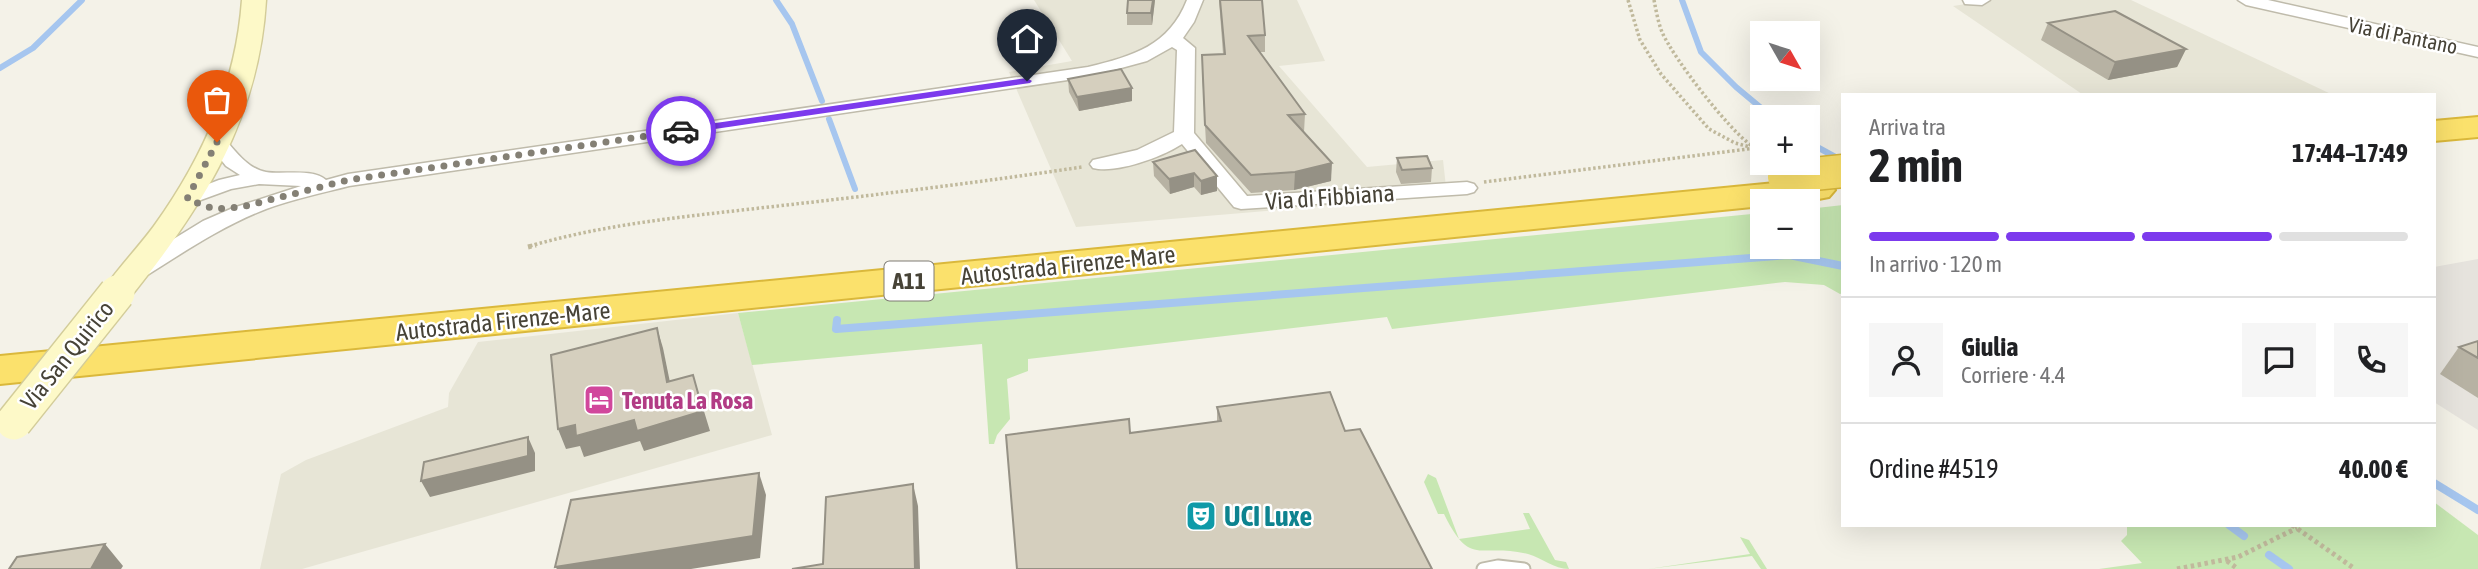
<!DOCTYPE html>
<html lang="it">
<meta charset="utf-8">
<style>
body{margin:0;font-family:"Asap Condensed",sans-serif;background:#f6f6f6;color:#202124;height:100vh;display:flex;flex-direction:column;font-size:26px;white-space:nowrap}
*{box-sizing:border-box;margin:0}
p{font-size:23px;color:#757577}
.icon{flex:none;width:38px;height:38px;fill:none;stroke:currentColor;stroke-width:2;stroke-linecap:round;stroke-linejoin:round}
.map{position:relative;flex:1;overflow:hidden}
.panel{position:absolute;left:1841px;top:93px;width:595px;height:434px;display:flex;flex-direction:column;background:#fff;border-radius:0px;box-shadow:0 7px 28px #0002}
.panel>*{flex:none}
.needle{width:46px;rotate:129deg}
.buttons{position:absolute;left:1750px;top:21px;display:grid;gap:14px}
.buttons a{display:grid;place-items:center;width:70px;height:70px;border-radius:0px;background:#fff;box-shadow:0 7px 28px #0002;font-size:35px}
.pin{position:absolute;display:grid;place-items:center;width:60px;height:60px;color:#fff;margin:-72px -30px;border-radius:50% 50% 50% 0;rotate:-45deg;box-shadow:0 0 7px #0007}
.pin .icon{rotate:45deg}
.courier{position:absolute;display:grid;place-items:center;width:70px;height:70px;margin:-35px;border:5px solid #7c3aed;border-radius:50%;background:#fff;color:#222;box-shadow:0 2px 9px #0007}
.headline em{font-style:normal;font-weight:700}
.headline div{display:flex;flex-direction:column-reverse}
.headline{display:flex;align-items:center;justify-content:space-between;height:119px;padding:0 28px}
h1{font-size:46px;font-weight:700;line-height:52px}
.bar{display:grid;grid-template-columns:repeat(4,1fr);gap:10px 7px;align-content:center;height:84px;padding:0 28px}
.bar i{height:9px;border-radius:5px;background:#e0e0e0}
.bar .active{background:#7c3aed}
.bar p{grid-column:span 4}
.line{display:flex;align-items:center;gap:18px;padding:0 28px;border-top:2px solid #e0e0e0}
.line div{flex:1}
.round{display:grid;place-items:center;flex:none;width:74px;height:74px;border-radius:0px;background:#f6f6f6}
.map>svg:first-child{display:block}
.residential{fill:#e7e5d6}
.industrial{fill:#e6e3dd}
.green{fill:#c7e7b2}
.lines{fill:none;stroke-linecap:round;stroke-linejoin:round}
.stream-far1{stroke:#a6c6ef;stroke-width:6}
.stream{stroke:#a6c6ef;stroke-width:8}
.lane-casing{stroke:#bfbbab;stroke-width:15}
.street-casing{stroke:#bfbbab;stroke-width:3}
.secondary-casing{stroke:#d3cc99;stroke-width:3}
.highway-casing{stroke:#dab83b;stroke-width:4}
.path-far1{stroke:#c0b99c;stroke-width:3.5;stroke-dasharray:2.5 2.5;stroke-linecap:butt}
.path{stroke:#c0b99c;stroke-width:5;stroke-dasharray:3.5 3.5;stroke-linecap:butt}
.lane{stroke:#fff;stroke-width:11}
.street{fill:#fff;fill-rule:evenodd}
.secondary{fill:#fdf9c8;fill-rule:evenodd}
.highway{fill:#fbe16c;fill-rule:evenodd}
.secondary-bridge-casing{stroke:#d3cc99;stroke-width:38;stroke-linecap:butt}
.highway-bridge-casing{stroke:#dab83b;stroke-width:35;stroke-linecap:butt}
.secondary-bridge{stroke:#fdf9c8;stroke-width:35}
.highway-bridge{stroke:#fbe16c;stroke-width:32}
.wall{fill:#b7b2a3}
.shaded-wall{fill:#959185}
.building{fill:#d5cfbe;stroke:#959185;stroke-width:2}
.route{fill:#7c3aed}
.done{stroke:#848075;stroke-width:7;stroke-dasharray:0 12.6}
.labels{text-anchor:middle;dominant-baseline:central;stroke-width:5;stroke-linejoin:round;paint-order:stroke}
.far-street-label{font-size:21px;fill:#474337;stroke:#fff}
.shield{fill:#fff;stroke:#7e7b73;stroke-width:2}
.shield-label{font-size:23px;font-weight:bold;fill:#474337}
.street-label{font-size:24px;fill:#474337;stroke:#fff}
.hotel-label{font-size:24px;font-weight:bold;fill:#b23c85;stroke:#fff;text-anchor:start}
.near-culture-label{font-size:28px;font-weight:bold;fill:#0d838f;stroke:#fff;text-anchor:start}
</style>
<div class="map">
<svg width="2478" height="569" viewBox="0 0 2478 569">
<rect width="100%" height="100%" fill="#f4f2e8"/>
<!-- residential -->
<g class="residential">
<path d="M 1034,0 L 1297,0 L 1325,61 L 1279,66 L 1367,167 L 1443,160 L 1447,196 L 1076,227 L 1009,72 L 1072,61 Z"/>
<path d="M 1992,0 L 2131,0 L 2331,94 L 2082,94 L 1953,6 Z"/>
<path d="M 738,313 L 772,435 L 302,569 L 260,569 L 281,474 L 306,460 L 448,407 L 449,393 L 478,342 Z"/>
</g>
<!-- industrial -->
<path class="industrial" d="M 2478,259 L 2478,430 L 2434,402 L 2434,267 Z"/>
<!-- green -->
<g class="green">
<path d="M 1843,205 L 1843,293 L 1840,294 L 1824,285 L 1785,282 L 1392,329 L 1387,317 L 1028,359 L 1028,371 L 1007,379 L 1010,419 L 997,435 L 994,444 L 989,444 L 982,344 L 752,365 L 738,313 L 1762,213 L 1762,247 L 1808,247 L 1808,209 Z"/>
<path d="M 1428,474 L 1436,478 L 1459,539 L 1530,529 L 1523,513 L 1529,513 L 1555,560 L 1566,562 L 1569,569 C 1554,569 1542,558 1528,554 C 1478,542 1471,569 1444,514 L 1438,514 L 1424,482 Z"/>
<path d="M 2434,502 L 2478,535 L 2478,569 L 2099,569 L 2142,563 L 2121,541 L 2127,535 L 2127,525 L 2434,525 Z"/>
<path d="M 1740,537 L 1749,540 L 1767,569 L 1761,569 L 1752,556 L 1648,569 L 1750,554 Z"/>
</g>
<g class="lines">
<!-- stream-far1 -->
<g class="stream-far1">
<path d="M 776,0 L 792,24 L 822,101"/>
<path d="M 1682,0 L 1701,52 L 1736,87 L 1772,117"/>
<path d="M 0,68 L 33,48 L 82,0"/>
<path d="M 829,119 L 855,189"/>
<path d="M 1808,142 L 1839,159"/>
</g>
<!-- stream -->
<g class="stream">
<path d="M 837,320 L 836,329 L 1789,255 L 1843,266"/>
<path d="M 2434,483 L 2478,510"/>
<path d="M 2229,525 L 2244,536"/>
<path d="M 2269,555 L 2289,569"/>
</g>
<!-- lane casing -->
<g class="lane-casing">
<path id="lane" d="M 1483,569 L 1498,566 L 1524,569"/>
</g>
<!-- street casing -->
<g class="street-casing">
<g id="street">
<path d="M 1187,0 L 1203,0 L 1194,22 L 1183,38 L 1195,48 L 1194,133 L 1247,196 L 1467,182 L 1474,184 L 1477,188 L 1474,192 L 1467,194 L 1241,209 L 1234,207 L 1182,144 C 1162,157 1116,174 1093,168 L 1090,164 L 1093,160 L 1137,150 L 1174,132 L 1177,50 L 1172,47 L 1147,61 L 1088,77 L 349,186 C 322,193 293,199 266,209 C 222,226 184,252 144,277 L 128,277 L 125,272 L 128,267 L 203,221 L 233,208 L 301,186 L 259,184 L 231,189 L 187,205 L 180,203 L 177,199 L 180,195 L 219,180 L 240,175 L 226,166 L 207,142 L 210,138 L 224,138 C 235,151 248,169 266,172 C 284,175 312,168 326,180 L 348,174 L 1088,67 C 1133,56 1169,46 1187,0 Z"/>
<path d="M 1963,0 L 1990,0 L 1982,5 L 1965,4 Z"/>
<path d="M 2238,0 L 2268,0 L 2478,47 L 2478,57 L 2246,5 Z"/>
</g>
</g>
<!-- secondary casing -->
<g class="secondary-casing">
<path id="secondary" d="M 242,0 L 266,0 C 259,120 202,208 128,300 L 117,303 L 106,300 L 101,293 C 117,269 137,249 154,226 C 203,158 236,84 242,0 Z"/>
</g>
<!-- highway casing -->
<g class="highway-casing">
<g id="highway">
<path d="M 2478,117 L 2478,137 L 2434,141 L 2434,121 Z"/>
<path d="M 1817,179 L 1829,183 L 1835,190 L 1829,197 L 1808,201 L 1762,201 L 1762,206 L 0,384 L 0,356 Z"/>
</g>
</g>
<!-- path-far1 -->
<g class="path-far1">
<path d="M 1628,0 L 1640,40 L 1661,74 L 1709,129 L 1735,143 L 1762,150"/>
<path d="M 1654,0 C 1656,10 1658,22 1662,32 C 1674,59 1728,129 1752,146"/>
<path d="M 1484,182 L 1756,148"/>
<path d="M 530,246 C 606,224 682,217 760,208 C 868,196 975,183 1082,167"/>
</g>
<!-- path -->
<g class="path">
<path d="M 528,247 L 536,245"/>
<path d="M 2292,525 L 2355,569"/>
<path d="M 2227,561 L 2238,569"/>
<path d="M 2177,569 L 2238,557 L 2297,528"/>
</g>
<!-- lane -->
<use href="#lane" class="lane"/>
<!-- street -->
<use href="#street" class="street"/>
<!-- secondary -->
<use href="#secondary" class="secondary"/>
<!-- highway -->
<use href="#highway" class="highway"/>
<!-- secondary-bridge casing -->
<g class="secondary-bridge-casing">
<path id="secondary-bridge" d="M 14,422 L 117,293"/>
</g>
<!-- highway-bridge casing -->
<g class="highway-bridge-casing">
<path id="highway-bridge" d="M 1784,177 L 1843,171"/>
</g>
<!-- secondary-bridge -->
<use href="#secondary-bridge" class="secondary-bridge"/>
<!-- highway-bridge -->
<use href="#highway-bridge" class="highway-bridge"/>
</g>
<!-- wall -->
<g class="wall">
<path d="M 1128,0 L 1155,0 L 1152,25 L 1127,25 L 1127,13 Z"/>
<path d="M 1219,0 L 1262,0 L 1265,35 L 1265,52 L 1260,52 L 1305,114 L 1304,132 L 1303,132 L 1331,181 L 1294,190 L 1251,193 L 1206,143 L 1202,71 L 1223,54 Z"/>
<path d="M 2048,23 L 2186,49 L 2177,67 L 2108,80 L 2041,40 Z"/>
<path d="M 1068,79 L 1132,88 L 1132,101 L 1079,111 L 1069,92 Z"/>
<path d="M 1397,158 L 1432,168 L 1431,182 L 1401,184 L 1396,172 Z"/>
<path d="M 1153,162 L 1217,176 L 1217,191 L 1201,195 L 1194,187 L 1170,194 L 1154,176 Z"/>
<path d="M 2478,341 L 2478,398 L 2440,374 L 2459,347 Z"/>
<path d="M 1217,407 L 1345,431 L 1432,569 L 1217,422 Z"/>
</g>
<!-- shaded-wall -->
<g class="shaded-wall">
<path d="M 1153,0 L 1155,0 L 1152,25 L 1151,13 Z"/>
<path d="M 2186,49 L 2177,67 L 2108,80 L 2115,62 Z"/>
<path d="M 1132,88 L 1132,101 L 1079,111 L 1077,97 Z"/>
<path d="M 1332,163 L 1331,181 L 1294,190 L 1295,172 Z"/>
<path d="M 1194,173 L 1194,187 L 1170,194 L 1169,179 Z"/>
<path d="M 1217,176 L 1217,191 L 1201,195 L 1201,181 Z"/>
<path d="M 657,328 L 663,348 L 674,402 L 667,382 Z"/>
<path d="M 693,375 L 710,431 L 644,451 L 640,441 L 584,457 L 580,446 L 566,449 L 558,429 L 575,425 L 634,420 Z"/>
<path d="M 528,437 L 535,453 L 535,471 L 430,497 L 421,481 Z"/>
<path d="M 759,473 L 766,495 L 760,558 L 691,569 L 557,569 L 555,567 Z"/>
<path d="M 913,484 L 918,506 L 920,569 L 915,569 Z"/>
<path d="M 105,544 L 123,566 L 121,569 L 91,569 Z"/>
</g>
<!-- building -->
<g class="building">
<path d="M 1128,0 L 1153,0 L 1151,13 L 1127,13 Z"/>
<path d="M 1220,0 L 1262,0 L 1265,35 L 1248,36 L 1305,114 L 1288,115 L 1332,163 L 1295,172 L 1251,175 L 1205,125 L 1202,55 L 1225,54 Z"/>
<path d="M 2115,11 L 2186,49 L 2115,62 L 2048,23 Z"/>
<path d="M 1121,69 L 1132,88 L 1077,97 L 1068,79 Z"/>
<path d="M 1195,150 L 1217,176 L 1201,181 L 1194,173 L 1169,179 L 1153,162 Z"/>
<path d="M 1427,156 L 1432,168 L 1402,170 L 1397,158 Z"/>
<path d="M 657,328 L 667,382 L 693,375 L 703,411 L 637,431 L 634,420 L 576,436 L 575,425 L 558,429 L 551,355 Z"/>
<path d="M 2478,341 L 2478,358 L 2459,347 Z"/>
<path d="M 1330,392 L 1345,431 L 1360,429 L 1432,569 L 1017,569 L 1006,435 L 1129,419 L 1130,433 L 1221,421 L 1217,407 Z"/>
<path d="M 528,437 L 528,456 L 421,481 L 424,462 Z"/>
<path d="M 759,473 L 753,536 L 555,567 L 571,500 Z"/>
<path d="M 913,484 L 915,569 L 792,569 L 823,564 L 826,497 Z"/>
<path d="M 105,544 L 91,569 L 9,569 L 17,557 Z"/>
</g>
<!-- route -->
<path class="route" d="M 1027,78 L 1032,81 L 1030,83 L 681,134 L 676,131 L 681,128 Z"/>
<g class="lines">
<!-- done -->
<path class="done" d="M 217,142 L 187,199 L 214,209 L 242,207 L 348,180 L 681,131"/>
</g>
<!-- icons -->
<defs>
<g id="hotel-square" transform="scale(1.575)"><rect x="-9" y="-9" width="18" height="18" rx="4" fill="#d1479c" stroke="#fff"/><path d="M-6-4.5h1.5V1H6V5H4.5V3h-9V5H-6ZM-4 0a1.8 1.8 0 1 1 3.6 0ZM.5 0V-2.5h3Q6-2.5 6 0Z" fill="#fff"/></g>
<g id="theatre-square" transform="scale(1.575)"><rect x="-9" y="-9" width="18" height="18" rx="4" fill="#0f9aa8" stroke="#fff"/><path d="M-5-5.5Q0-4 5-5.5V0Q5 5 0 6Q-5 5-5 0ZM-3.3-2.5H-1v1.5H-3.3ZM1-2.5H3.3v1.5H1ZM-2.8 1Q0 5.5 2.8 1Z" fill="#fff"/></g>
</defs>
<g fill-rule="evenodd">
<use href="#hotel-square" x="599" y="400"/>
<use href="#theatre-square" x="1201" y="516"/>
</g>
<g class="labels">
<!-- far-street labels -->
<g class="far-street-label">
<text transform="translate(2403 35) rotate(12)">Via di Pantano</text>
</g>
<!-- shield labels -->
<rect class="shield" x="884.5" y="261.5" width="49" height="39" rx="5"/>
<g class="shield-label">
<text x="909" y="281">A11</text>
</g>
<!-- street labels -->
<g class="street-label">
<text transform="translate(1330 197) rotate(-4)">Via di Fibbiana</text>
<text transform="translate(1068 265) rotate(-6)">Autostrada Firenze-Mare</text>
<text transform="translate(503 321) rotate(-6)">Autostrada Firenze-Mare</text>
<text transform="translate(67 355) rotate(-51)">Via San Quirico</text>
</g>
<!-- hotel labels -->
<g class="hotel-label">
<text x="622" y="400">Tenuta La Rosa</text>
</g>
<!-- near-culture labels -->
<g class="near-culture-label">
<text x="1224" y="516">UCI Luxe</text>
</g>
</g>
</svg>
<div class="buttons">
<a><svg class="needle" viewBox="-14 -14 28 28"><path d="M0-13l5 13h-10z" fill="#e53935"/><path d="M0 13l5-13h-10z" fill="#757577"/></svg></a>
<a>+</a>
<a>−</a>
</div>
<div class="pin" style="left:217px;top:142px;background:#ea580c"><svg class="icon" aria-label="bag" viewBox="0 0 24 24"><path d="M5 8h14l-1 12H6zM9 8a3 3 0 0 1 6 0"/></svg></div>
<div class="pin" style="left:1027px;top:81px;background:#1f2937"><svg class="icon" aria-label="home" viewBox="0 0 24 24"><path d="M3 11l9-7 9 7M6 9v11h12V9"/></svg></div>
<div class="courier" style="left:681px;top:131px"><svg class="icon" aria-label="car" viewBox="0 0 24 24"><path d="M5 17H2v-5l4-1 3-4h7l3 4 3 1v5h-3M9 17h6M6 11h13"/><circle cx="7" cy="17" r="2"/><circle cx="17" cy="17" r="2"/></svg></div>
<section class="panel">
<div class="headline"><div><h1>2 min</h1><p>Arriva tra</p></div><em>17:44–17:49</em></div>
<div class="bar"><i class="active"></i><i class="active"></i><i class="active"></i><i></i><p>In arrivo · 120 m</p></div>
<div class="line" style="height:126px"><a class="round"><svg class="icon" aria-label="person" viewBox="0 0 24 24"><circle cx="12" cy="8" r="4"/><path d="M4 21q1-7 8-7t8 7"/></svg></a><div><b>Giulia</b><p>Corriere · 4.4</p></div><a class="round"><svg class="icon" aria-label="chat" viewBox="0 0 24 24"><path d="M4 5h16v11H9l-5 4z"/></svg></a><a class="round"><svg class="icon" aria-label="phone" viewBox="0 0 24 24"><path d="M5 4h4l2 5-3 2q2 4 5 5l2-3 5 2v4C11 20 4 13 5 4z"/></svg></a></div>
<div class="line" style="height:91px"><div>Ordine #4519</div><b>40.00 €</b></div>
</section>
</div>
